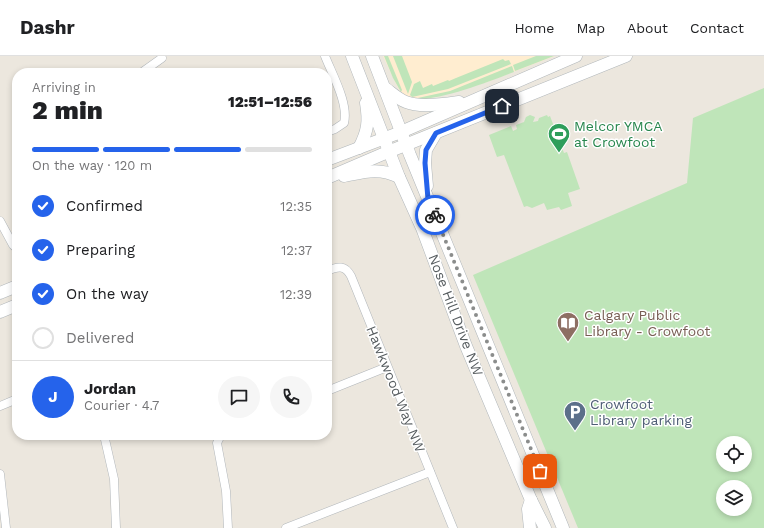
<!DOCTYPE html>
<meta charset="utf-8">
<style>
body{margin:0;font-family:"Work Sans",sans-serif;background:#f6f6f6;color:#202124;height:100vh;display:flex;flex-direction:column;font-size:15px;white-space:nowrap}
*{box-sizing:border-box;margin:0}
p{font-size:13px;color:#757577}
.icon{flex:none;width:22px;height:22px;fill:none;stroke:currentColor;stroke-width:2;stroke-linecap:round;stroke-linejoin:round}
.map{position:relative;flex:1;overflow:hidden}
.sheet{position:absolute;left:12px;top:12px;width:320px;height:372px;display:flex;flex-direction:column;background:#fff;border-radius:16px;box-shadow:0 2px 6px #0003}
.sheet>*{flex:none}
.buttons{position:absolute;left:716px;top:380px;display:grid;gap:8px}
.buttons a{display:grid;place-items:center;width:36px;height:36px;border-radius:50%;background:#fff;box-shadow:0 2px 6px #0003;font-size:20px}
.pin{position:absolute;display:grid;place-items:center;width:34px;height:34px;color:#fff;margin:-17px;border-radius:8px;box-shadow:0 2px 6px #0006}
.courier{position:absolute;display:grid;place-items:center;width:40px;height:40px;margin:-20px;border:3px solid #2563eb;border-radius:50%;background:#fff;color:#222;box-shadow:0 1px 5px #0007}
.head em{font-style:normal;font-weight:800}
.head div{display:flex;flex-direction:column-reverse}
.head{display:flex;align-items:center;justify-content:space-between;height:68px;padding:0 20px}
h1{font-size:26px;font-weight:800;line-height:30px}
.bar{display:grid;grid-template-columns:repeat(4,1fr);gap:6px 4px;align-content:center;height:48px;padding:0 20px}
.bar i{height:5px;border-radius:3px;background:#e0e0e0}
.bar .current{background:#2563eb}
.bar p{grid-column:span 4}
.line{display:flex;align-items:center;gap:10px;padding:0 20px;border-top:1px solid #e0e0e0}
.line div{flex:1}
.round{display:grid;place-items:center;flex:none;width:42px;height:42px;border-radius:21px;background:#f6f6f6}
ol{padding:0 20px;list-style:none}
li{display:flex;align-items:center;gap:12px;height:44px}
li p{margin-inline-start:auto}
li .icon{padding:4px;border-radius:50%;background:#2563eb;color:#fff;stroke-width:4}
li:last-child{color:#757577}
li i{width:22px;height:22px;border:2px solid #e0e0e0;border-radius:50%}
header{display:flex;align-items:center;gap:24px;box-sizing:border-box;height:56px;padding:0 20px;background:#fff;border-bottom:1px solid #e0e0e0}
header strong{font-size:19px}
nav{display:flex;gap:22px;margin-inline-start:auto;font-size:14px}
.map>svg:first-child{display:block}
.commercial{fill:#ffedd0}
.green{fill:#bfe5b9;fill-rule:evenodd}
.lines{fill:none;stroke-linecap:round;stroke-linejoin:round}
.street-casing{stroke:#b1b6ba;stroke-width:9}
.secondary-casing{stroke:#b0b6ba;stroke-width:13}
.street{stroke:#fff;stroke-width:8}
.secondary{stroke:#fff;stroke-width:12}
.done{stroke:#8b8d8c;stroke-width:4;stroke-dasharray:0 7.2}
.route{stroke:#2563eb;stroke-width:5}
.labels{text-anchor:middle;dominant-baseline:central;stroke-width:3;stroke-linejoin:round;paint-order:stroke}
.leisure-label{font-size:14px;fill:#27864d;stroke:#fff;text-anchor:start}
.street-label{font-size:14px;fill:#575d60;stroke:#fff}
.education-label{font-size:14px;fill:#785e54;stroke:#fff;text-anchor:start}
.service-label{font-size:14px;fill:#4e5e75;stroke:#fff;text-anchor:start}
</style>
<header>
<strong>Dashr</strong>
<nav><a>Home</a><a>Map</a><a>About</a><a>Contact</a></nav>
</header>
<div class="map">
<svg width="764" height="472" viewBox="0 0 764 472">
<rect width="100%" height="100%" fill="#ece7de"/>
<!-- commercial -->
<path class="commercial" d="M 383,0 L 555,0 L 487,26 L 458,35 L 423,43 L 410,43 L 400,35 L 395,26 Z"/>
<!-- green -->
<g class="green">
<path d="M 384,0 L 388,0 L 402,34 L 401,36 L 393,22 Z"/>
<path d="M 393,0 L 402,0 L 412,26 L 408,38 Z"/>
<path d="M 536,0 L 554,0 L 515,15 L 513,9 Z"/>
<path d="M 503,3 L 505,5 L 509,4 L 511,8 L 448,33 L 412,41 L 410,39 L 414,28 L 420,25 L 423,32 L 432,28 L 433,30 L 448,24 L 449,25 L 456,22 Z"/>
<path d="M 512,10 L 514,16 C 491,25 437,46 413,43 L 450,35 Z"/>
<path d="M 764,32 L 764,472 L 578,472 L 473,219 L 687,127 L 693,62 ZM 723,387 L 745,387 L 745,409 L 723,409 ZM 723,431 L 745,431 L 745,453 L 723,453 Z"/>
<path d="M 530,59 L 535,61 L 533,66 L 538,65 L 539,62 L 547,59 L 548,61 L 550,60 L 564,97 L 567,96 L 580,133 L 568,137 L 572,150 L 561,154 L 559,151 L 547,154 L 544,147 L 532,152 L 527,150 L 524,151 L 504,99 L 497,101 L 489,79 L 511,70 L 513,75 L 517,73 L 516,69 L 524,66 L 526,61 Z"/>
</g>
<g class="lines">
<!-- street casing -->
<g class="street-casing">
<g id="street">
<path d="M 325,0 C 332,18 349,48 344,67 L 335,73 L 327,76"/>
<path d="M 141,17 L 162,2"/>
<path d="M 0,165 L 13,189 L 17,193"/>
<path d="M 327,215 C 338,210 345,209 351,220 L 453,472"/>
<path d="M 327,335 L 387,311"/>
<path d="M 0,350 L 17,343"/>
<path d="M 104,379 L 114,423 L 116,472"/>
<path d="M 221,379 L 217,387 L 226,435 L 228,472"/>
<path d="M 0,418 L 6,472"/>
<path d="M 286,472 L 430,416"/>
</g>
</g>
<!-- secondary casing -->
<g class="secondary-casing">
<g id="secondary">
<path d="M 352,0 L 399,121 L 422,172 L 466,290 L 531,444 L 545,472"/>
<path d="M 372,0 L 410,99 L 563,472"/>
<path d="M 385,32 C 392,37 398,43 406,46 C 420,52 445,48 459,46"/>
<path d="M 359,92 C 368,75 369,65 366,47"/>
<path d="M 327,104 L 401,76 L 576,0"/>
<path d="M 344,120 C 364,116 379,111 399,121"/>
<path d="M 327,122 L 383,98 L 626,0"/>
<path d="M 427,130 L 425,107 L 426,94 L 436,77"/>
<path d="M 0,237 L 17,230"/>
<path d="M 0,256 L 17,249"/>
<path d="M 530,472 L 528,453 L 531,444"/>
</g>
</g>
<!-- street -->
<use href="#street" class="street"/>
<!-- secondary -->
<use href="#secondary" class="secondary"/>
</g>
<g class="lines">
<!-- done -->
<path class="done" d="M 435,159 L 540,415"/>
<!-- route -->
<path class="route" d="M 435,159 L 428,143 L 425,107 L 426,94 L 436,77 L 502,50"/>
</g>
<!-- icons -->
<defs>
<g id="stadium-pin" transform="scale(1.15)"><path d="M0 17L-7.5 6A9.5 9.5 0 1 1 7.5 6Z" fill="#2e9e5b" stroke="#fff"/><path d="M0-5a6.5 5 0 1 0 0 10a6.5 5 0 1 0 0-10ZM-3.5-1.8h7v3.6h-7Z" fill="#fff"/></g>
<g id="library-pin" transform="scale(1.15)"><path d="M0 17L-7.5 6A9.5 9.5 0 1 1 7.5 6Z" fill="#8d6e63" stroke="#fff"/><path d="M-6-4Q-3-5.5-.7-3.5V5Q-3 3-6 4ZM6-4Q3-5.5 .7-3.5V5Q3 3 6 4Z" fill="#fff"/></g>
<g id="parking-pin" transform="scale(1.15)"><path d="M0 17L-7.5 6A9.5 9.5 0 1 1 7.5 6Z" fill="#5c6f8a" stroke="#fff"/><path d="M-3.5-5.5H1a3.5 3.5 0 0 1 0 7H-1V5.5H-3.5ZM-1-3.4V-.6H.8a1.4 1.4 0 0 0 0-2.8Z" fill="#fff"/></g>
</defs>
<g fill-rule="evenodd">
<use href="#stadium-pin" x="559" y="78"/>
<use href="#library-pin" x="568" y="267"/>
<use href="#parking-pin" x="575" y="356"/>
</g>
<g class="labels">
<!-- leisure labels -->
<g class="leisure-label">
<text x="574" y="70">Melcor YMCA<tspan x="574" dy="16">at Crowfoot</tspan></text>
</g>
<!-- street labels -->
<g class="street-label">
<text transform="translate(456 259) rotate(69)">Nose Hill Drive NW</text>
<text transform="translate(396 333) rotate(68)">Hawkwood Way NW</text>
</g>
<!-- education labels -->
<g class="education-label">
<text x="584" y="259">Calgary Public<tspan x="584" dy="16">Library - Crowfoot</tspan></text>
</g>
<!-- service labels -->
<g class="service-label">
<text x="590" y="348">Crowfoot<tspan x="590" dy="16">Library parking</tspan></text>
</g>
</g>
</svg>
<div class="buttons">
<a><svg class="icon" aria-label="locate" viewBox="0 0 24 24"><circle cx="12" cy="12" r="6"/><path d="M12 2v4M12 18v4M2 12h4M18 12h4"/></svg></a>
<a><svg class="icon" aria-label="layers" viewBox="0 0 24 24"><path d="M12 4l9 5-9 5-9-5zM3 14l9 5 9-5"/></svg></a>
</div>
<div class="pin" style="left:540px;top:415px;background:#ea580c"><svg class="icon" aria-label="bag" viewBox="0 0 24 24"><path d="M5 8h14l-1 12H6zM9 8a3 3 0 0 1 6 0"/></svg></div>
<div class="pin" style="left:502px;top:50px;background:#1f2937"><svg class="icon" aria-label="home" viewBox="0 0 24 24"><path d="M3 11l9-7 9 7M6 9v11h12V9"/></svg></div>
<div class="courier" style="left:435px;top:159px"><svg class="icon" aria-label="bike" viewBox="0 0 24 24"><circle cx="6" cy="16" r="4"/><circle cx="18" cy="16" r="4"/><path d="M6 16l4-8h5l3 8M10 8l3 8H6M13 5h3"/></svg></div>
<section class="sheet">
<div class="head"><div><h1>2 min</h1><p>Arriving in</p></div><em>12:51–12:56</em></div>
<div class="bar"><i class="current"></i><i class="current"></i><i class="current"></i><i></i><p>On the way · 120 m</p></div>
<ol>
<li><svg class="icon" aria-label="check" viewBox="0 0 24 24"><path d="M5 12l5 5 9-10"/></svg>Confirmed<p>12:35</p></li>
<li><svg class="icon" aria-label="check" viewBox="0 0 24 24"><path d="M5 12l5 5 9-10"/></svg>Preparing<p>12:37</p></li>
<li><svg class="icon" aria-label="check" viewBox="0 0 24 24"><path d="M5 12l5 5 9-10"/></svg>On the way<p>12:39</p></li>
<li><i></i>Delivered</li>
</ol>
<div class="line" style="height:72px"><b class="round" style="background:#2563eb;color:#fff">J</b><div><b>Jordan</b><p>Courier · 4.7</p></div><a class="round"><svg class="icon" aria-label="chat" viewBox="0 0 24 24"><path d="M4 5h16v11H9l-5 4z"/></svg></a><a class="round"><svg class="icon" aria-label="phone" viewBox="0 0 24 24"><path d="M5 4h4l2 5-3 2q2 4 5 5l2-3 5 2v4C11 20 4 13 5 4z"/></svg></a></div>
</section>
</div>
